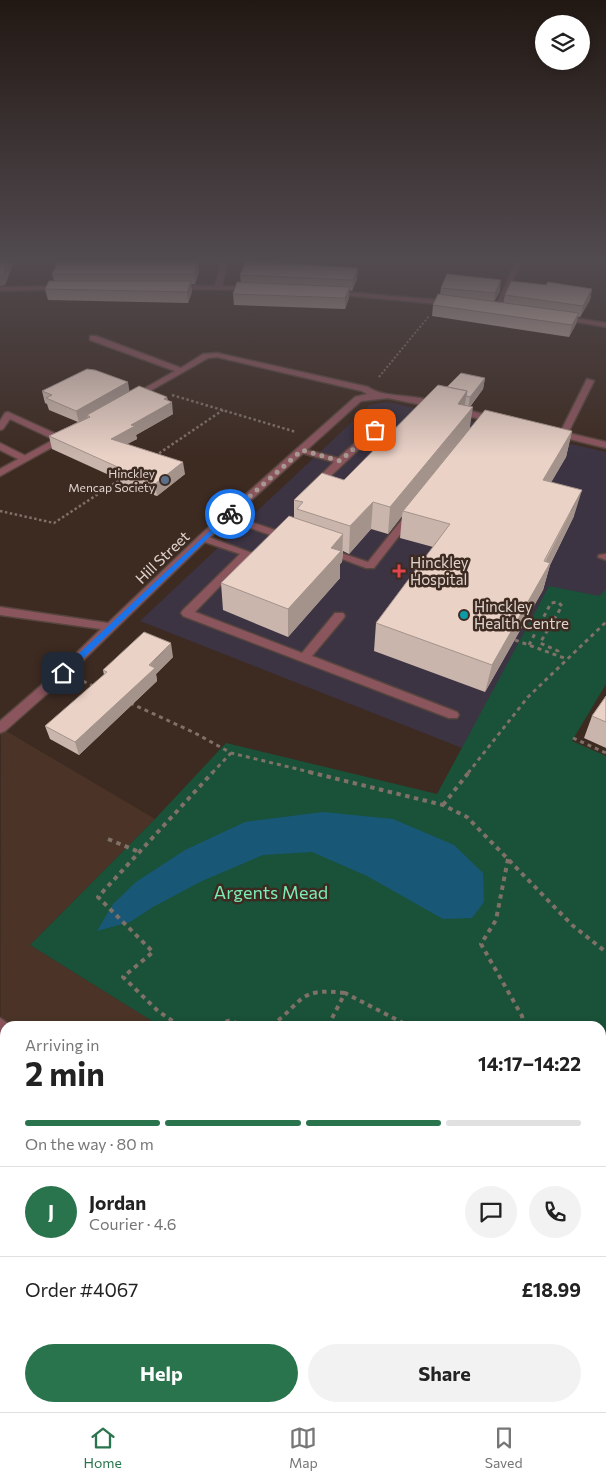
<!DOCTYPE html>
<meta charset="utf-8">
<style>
body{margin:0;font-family:Commissioner,sans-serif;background:#f2f2f2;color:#222;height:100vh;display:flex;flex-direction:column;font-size:19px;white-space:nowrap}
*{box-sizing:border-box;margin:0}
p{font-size:16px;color:#767676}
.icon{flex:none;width:28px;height:28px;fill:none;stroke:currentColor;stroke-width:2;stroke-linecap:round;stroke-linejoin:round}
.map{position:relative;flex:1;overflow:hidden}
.side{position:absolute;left:0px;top:1021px;width:606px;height:391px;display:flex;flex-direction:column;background:#fff;border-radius:15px 15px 0 0;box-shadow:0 2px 8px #0003}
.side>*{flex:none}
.buttons{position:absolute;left:535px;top:15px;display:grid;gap:10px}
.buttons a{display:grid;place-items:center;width:55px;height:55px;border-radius:50%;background:#fff;box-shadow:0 2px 8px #0003;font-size:25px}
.pin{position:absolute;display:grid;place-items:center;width:42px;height:42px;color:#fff;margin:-21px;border-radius:10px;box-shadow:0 2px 8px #0006}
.courier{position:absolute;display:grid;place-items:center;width:50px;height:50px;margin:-25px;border:4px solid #1a73e8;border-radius:50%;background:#fff;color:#222;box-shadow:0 1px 6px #0007}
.headline em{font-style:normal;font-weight:700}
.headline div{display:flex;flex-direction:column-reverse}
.headline{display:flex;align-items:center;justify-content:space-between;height:85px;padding:0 25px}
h1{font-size:32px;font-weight:700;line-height:38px}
.bar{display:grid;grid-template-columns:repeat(4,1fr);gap:8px 5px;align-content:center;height:60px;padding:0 25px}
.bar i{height:6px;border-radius:4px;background:#e0e0e0}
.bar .selected{background:#29744d}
.bar p{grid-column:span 4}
.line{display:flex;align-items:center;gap:12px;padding:0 25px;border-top:1px solid #e0e0e0}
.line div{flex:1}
.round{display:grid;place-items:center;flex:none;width:52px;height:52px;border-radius:26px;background:#f2f2f2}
.button{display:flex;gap:10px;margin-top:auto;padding:10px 25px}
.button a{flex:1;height:58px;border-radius:30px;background:#29744d;color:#fff;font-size:20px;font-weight:700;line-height:58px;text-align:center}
.button a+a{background:#f2f2f2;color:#222}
.menu{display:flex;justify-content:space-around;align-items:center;height:70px;border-top:1px solid #e0e0e0;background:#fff;font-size:14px;color:#767676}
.menu a{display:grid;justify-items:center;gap:2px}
.menu .selected{color:#29744d}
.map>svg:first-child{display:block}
.built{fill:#4b3327}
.medical{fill:#3c3343}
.green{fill:#195238}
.water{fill:#195777}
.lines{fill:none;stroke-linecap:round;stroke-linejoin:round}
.lane-casing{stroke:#57463e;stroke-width:3}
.street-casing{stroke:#57463e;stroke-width:3}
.path-far3{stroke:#7f7068;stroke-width:2;stroke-dasharray:2 2;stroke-linecap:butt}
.path-far2{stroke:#7f7068;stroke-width:2.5;stroke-dasharray:2.5 2.5;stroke-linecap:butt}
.path-far1{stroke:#7f7068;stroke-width:3;stroke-dasharray:4 4;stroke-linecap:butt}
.path{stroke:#7f7068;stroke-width:4;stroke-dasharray:4.5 4.5;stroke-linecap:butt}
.lane{fill:#8b555e;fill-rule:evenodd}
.street{fill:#8b555e;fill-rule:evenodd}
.wall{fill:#c9b5ab}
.shaded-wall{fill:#a4938b}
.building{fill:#ead2c7;stroke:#a4938b}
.route{fill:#1a73e8}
.done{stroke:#a79992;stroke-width:5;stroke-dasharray:0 9}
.service-dot{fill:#5c6f8a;stroke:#3d2b22;stroke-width:2}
.health-dot{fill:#e0444e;stroke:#3d2b22;stroke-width:2}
.culture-dot{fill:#0f9aa8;stroke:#3d2b22;stroke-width:2}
.labels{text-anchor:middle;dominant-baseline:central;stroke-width:5;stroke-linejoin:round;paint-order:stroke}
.far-poi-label{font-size:12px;fill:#e0d4ce;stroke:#3d2b22;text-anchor:end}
.street-label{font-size:15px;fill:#e0d4ce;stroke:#3d2b22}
.poi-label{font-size:15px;fill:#e0d4ce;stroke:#3d2b22;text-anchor:start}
.near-park-label{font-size:18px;fill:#7cecb4;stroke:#3d2b22}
</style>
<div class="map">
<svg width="606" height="1412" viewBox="0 0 606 1412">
<rect width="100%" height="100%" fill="#3d2b22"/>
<!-- built -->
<path class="built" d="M 1,728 L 155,819 L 30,945 L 160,1026 L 5,1026 L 5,1408 L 579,1408 L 578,1412 L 0,1412 Z"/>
<!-- medical -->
<path class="medical" d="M 388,402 L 606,452 L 606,605 L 545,659 L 462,748 L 140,621 L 370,405 Z"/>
<!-- green -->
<g class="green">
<path d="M 549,586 L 599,596 L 606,589 L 606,684 L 572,741 L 606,756 L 606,1336 L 601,1334 L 601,1026 L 160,1026 L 30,945 L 155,819 L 226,743 L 437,794 Z"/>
<path d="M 472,1408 L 537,1408 L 536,1412 L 471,1412 Z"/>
</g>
<!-- water -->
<path class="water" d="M 323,812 L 393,819 L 454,845 L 483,873 L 484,902 L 472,918 L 443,919 L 367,876 L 312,852 L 263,855 L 202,881 L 153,907 L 130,922 L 97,931 L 113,904 L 136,882 L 185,850 L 245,822 Z"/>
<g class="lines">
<!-- lane casing -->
<g class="lane-casing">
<g id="lane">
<path d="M 587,379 L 594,381 L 567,435 L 560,437 L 559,435 Z"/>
<path d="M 8,412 L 63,437 L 64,439 L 57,441 L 10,419 L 3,429 L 0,430 L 0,421 L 5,413 Z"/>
<path d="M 384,417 L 391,419 L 317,489 L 311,489 L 311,485 L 334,462 L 299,452 L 299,448 L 338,458 Z"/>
<path d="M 0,443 L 28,457 L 30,459 L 22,461 L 0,450 Z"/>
<path d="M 411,511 L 416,514 L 374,568 L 366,568 L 321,551 L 326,548 L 368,562 L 408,512 Z"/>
<path d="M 227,514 L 293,536 L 294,538 L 289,541 L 285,540 L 224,519 L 222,517 Z"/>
<path d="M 203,535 L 252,553 L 195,612 L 302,653 L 335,613 L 343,613 L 345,616 L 343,619 L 312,656 L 457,712 L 459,715 L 457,718 L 449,718 L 183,616 L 181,613 L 183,610 L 240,554 L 199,540 L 198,538 Z"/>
<path d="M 606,554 L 606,560 L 598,557 L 599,555 Z"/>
<path d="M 0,1018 L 12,1026 L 5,1026 L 5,1038 L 0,1036 Z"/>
</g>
</g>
<!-- street casing -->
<g class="street-casing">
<g id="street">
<path d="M 222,260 L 228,260 L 222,286 L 251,287 L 254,289 L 253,290 L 176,289 L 173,287 L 176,285 L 215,286 Z"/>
<path d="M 517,260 L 523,260 L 499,308 L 494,309 Z"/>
<path d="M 65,286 L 66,287 L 63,289 L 0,291 L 0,287 Z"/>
<path d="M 333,291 L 450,301 L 453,303 L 450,305 L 331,294 L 331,292 Z"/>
<path d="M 562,316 L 606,323 L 606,327 L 560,319 L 560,317 Z"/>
<path d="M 90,336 L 96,336 L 181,368 L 203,354 L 217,353 L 368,387 C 386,400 422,392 441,406 L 437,408 L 388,398 L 361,401 L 207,540 L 67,676 L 5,731 L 0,733 L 0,721 L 59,670 L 101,629 L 0,615 L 0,607 L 108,623 L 199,536 L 355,397 L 367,394 L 362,391 L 217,357 L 208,358 L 134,400 L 131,400 L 131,396 L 175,371 L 90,340 Z"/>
<path d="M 456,407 L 498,418 L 499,420 L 495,423 L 453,412 L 453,408 Z"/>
<path d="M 556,430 L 606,442 L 606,448 L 553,435 L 553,431 Z"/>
<path d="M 64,434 L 68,437 L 67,439 L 0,476 L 0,469 Z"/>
</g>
</g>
<!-- path-far3 -->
<path class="path-far3" d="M 379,377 L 429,316"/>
<!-- path-far2 -->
<g class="path-far2">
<path d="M 172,395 L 296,432"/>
<path d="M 155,456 L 223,410"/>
<path d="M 0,511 L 54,523 L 121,479"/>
</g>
<!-- path-far1 -->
<g class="path-far1">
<path d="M 515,640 L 567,659"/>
<path d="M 529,645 L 551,603 L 558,602 L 562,606 L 540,643 L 558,651 L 559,656"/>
<path d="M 83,681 L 95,687"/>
<path d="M 130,703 L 195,733 L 231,753 L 314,773"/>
<path d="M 573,738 L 606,753"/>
<path d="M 212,773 L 231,753"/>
<path d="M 468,773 L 528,697 L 606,622"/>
</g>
<!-- path -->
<g class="path">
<path d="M 309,772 L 443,805 L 467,817 L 572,925 L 606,952"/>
<path d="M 443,805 L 469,772"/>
<path d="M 108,839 L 139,852"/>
<path d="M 508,859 L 496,920 L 481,944 L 522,1016 L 524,1026"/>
<path d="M 180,1026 L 158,1011 L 123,977 L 153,952 L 98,897 L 213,772"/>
<path d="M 208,1026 L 232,1020 L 239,1026"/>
<path d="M 271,1026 C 304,1002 297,987 345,993"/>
<path d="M 328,1026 L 345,993 L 409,1026"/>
</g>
<!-- lane -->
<use href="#lane" class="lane"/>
<!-- street -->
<use href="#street" class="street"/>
</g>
<!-- wall -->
<g class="wall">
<path d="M 198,262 L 199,272 L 195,284 L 191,284 L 192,292 L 188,303 L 48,300 L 45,289 L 54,281 L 52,274 Z"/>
<path d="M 240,275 L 357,279 L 352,291 L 349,290 L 349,298 L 345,309 L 234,305 L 233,294 L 241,283 Z"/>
<path d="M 546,285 L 592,289 L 590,300 L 580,317 L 578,317 L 576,324 L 569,337 L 432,316 L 433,305 L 440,294 L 441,288 L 500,291 L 494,302 L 503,303 L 505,295 Z"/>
<path d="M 485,378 L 483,389 L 470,407 L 470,428 L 572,431 L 566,457 L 551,482 L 574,516 L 550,565 L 543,590 L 485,692 L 374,651 L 376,623 L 433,547 L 400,538 L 402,516 L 388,534 L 371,529 L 349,554 L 343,551 L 342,562 L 340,564 L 340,578 L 288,637 L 223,610 L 221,583 L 294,518 L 294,500 L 344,480 L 447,387 Z"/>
<path d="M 42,391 L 129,392 L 167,397 L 168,401 L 173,414 L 136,435 L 137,439 L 126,444 L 185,474 L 157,496 L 121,484 L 120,480 L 52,449 L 49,436 L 78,422 L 49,410 L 47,404 L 45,403 Z"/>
<path d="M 173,657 L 156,674 L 157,681 L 79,755 L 50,739 L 45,726 L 104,675 L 103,670 Z"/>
<path d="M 606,696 L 606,748 L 584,738 L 592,716 Z"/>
</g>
<!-- shaded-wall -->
<g class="shaded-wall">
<path d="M 8,260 L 15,260 L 5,285 L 0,286 L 0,275 Z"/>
<path d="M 198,262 L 199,272 L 195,284 L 194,274 Z"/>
<path d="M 358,268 L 357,279 L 352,291 L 353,280 Z"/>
<path d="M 501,280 L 500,291 L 493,304 L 495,293 Z"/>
<path d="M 191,281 L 192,292 L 188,303 L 187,292 Z"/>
<path d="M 350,287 L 349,298 L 345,309 L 345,298 Z"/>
<path d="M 592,289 L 590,300 L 580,317 L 583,306 Z"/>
<path d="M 579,313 L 576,324 L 569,337 L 572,325 Z"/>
<path d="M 485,378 L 483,389 L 468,409 L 470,397 Z"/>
<path d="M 128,382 L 130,394 L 87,415 L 88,418 L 79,423 L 76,411 Z"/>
<path d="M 467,391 L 463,416 L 458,404 Z"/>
<path d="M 167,397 L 168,405 L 172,402 L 173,414 L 136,435 L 137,439 L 113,452 L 111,439 Z"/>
<path d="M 473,407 L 469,433 L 403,511 L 402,516 L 388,534 L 390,507 Z"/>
<path d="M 572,431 L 566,457 L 537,507 L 543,480 Z"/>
<path d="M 183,462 L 185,474 L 157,496 L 155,484 Z"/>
<path d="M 582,490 L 574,516 L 550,565 L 543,590 L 485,692 L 492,665 Z"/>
<path d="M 373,502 L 371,529 L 349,554 L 350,526 Z"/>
<path d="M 343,534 L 342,562 L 340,564 L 340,578 L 288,637 L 288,609 L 331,548 Z"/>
<path d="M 171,643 L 173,657 L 156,674 L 157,681 L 79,755 L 75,742 Z"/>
<path d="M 0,1233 L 5,1240 L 5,1246 L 0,1239 Z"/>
</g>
<!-- building -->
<g class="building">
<path d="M 0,260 L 8,260 L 2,275 L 0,275 Z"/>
<path d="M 246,261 L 358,268 L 353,280 L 240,275 Z"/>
<path d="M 58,262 L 198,262 L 194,274 L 52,274 Z"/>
<path d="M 447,274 L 501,280 L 495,293 L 441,288 Z"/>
<path d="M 49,281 L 191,281 L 187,292 L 45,289 Z"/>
<path d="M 511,281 L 546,285 L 548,282 L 592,289 L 583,306 L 505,295 Z"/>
<path d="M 237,282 L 350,287 L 345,298 L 233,294 Z"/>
<path d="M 438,294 L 579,313 L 572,325 L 433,305 Z"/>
<path d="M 87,369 L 95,370 L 128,382 L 76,411 L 46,398 L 52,395 L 42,391 Z"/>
<path d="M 461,373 L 485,378 L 470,397 L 466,396 L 467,391 L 447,387 Z"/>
<path d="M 438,385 L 467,391 L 458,404 L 473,407 L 390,507 L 373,502 L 350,526 L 297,509 L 303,502 L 294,500 L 322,473 L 344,480 Z"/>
<path d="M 139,386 L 167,397 L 164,399 L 172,402 L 131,425 L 135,426 L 111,439 L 183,462 L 155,484 L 119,472 L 122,469 L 49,436 L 90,417 L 87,415 Z"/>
<path d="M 485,410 L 572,431 L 543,480 L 582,490 L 544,561 L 550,563 L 492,665 L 376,623 L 450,524 L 403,511 Z"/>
<path d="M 289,516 L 343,534 L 331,548 L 341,551 L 288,609 L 221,583 Z"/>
<path d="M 144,632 L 171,643 L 149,665 L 155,668 L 75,742 L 45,726 L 107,672 L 103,670 Z"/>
<path d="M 606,696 L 606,722 L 592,716 Z"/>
<path d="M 0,1239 L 5,1246 L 5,1408 L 478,1408 L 478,1412 L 0,1412 Z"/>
</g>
<!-- sky -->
<linearGradient id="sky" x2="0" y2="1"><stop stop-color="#221813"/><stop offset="0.57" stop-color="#514a4f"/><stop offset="1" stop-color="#514a4f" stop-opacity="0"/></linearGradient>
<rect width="606" height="457" fill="url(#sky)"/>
<!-- route -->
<path class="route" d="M 230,512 L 232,515 L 66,675 L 60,675 L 60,671 Z"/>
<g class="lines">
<!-- done -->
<path class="done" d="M 230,514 L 302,450 L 340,461 L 375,430"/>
</g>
<!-- markers -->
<circle class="service-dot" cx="165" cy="480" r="5"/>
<path class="health-dot" d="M396.5 563.5h5v5h5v5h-5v5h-5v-5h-5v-5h5z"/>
<circle class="culture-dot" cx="464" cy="615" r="5"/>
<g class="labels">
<!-- far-poi labels -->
<g class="far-poi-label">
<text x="155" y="473">Hinckley<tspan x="155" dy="14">Mencap Society</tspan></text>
</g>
<!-- street labels -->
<g class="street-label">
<text transform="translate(162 557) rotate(-44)">Hill Street</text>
</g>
<!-- poi labels -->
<g class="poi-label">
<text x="410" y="562">Hinckley<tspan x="410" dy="17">Hospital</tspan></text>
<text x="474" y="606">Hinckley<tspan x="474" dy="17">Health Centre</tspan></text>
</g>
<!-- near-park labels -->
<g class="near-park-label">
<text x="271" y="892">Argents Mead</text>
</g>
</g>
</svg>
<div class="buttons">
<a><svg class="icon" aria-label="layers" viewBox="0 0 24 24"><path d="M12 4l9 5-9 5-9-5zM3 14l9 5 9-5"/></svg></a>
</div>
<div class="pin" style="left:375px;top:430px;background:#ea580c"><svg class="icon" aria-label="bag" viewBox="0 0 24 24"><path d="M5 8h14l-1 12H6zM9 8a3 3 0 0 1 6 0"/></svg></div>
<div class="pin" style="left:63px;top:673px;background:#1f2937"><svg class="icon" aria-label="home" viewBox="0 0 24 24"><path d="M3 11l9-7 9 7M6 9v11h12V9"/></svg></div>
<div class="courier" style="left:230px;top:514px"><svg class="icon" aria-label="bike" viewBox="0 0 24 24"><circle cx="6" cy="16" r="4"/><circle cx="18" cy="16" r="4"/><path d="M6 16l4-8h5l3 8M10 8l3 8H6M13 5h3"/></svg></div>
<section class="side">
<div class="headline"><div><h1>2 min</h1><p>Arriving in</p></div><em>14:17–14:22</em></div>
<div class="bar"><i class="selected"></i><i class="selected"></i><i class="selected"></i><i></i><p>On the way · 80 m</p></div>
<div class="line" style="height:90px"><b class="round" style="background:#29744d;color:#fff">J</b><div><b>Jordan</b><p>Courier · 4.6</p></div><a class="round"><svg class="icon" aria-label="chat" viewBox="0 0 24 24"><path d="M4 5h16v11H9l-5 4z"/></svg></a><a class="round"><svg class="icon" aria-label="phone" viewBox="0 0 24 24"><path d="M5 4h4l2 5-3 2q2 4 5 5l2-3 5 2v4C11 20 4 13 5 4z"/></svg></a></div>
<div class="line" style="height:65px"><div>Order #4067</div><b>£18.99</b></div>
<div class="button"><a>Help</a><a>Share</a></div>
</section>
</div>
<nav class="menu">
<a class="selected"><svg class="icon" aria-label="home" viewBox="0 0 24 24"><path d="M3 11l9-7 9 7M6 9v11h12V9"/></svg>Home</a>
<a><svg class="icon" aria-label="map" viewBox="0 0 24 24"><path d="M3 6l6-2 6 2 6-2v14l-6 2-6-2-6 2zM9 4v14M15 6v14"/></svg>Map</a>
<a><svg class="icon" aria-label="saved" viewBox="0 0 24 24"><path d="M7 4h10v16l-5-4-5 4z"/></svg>Saved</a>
</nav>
